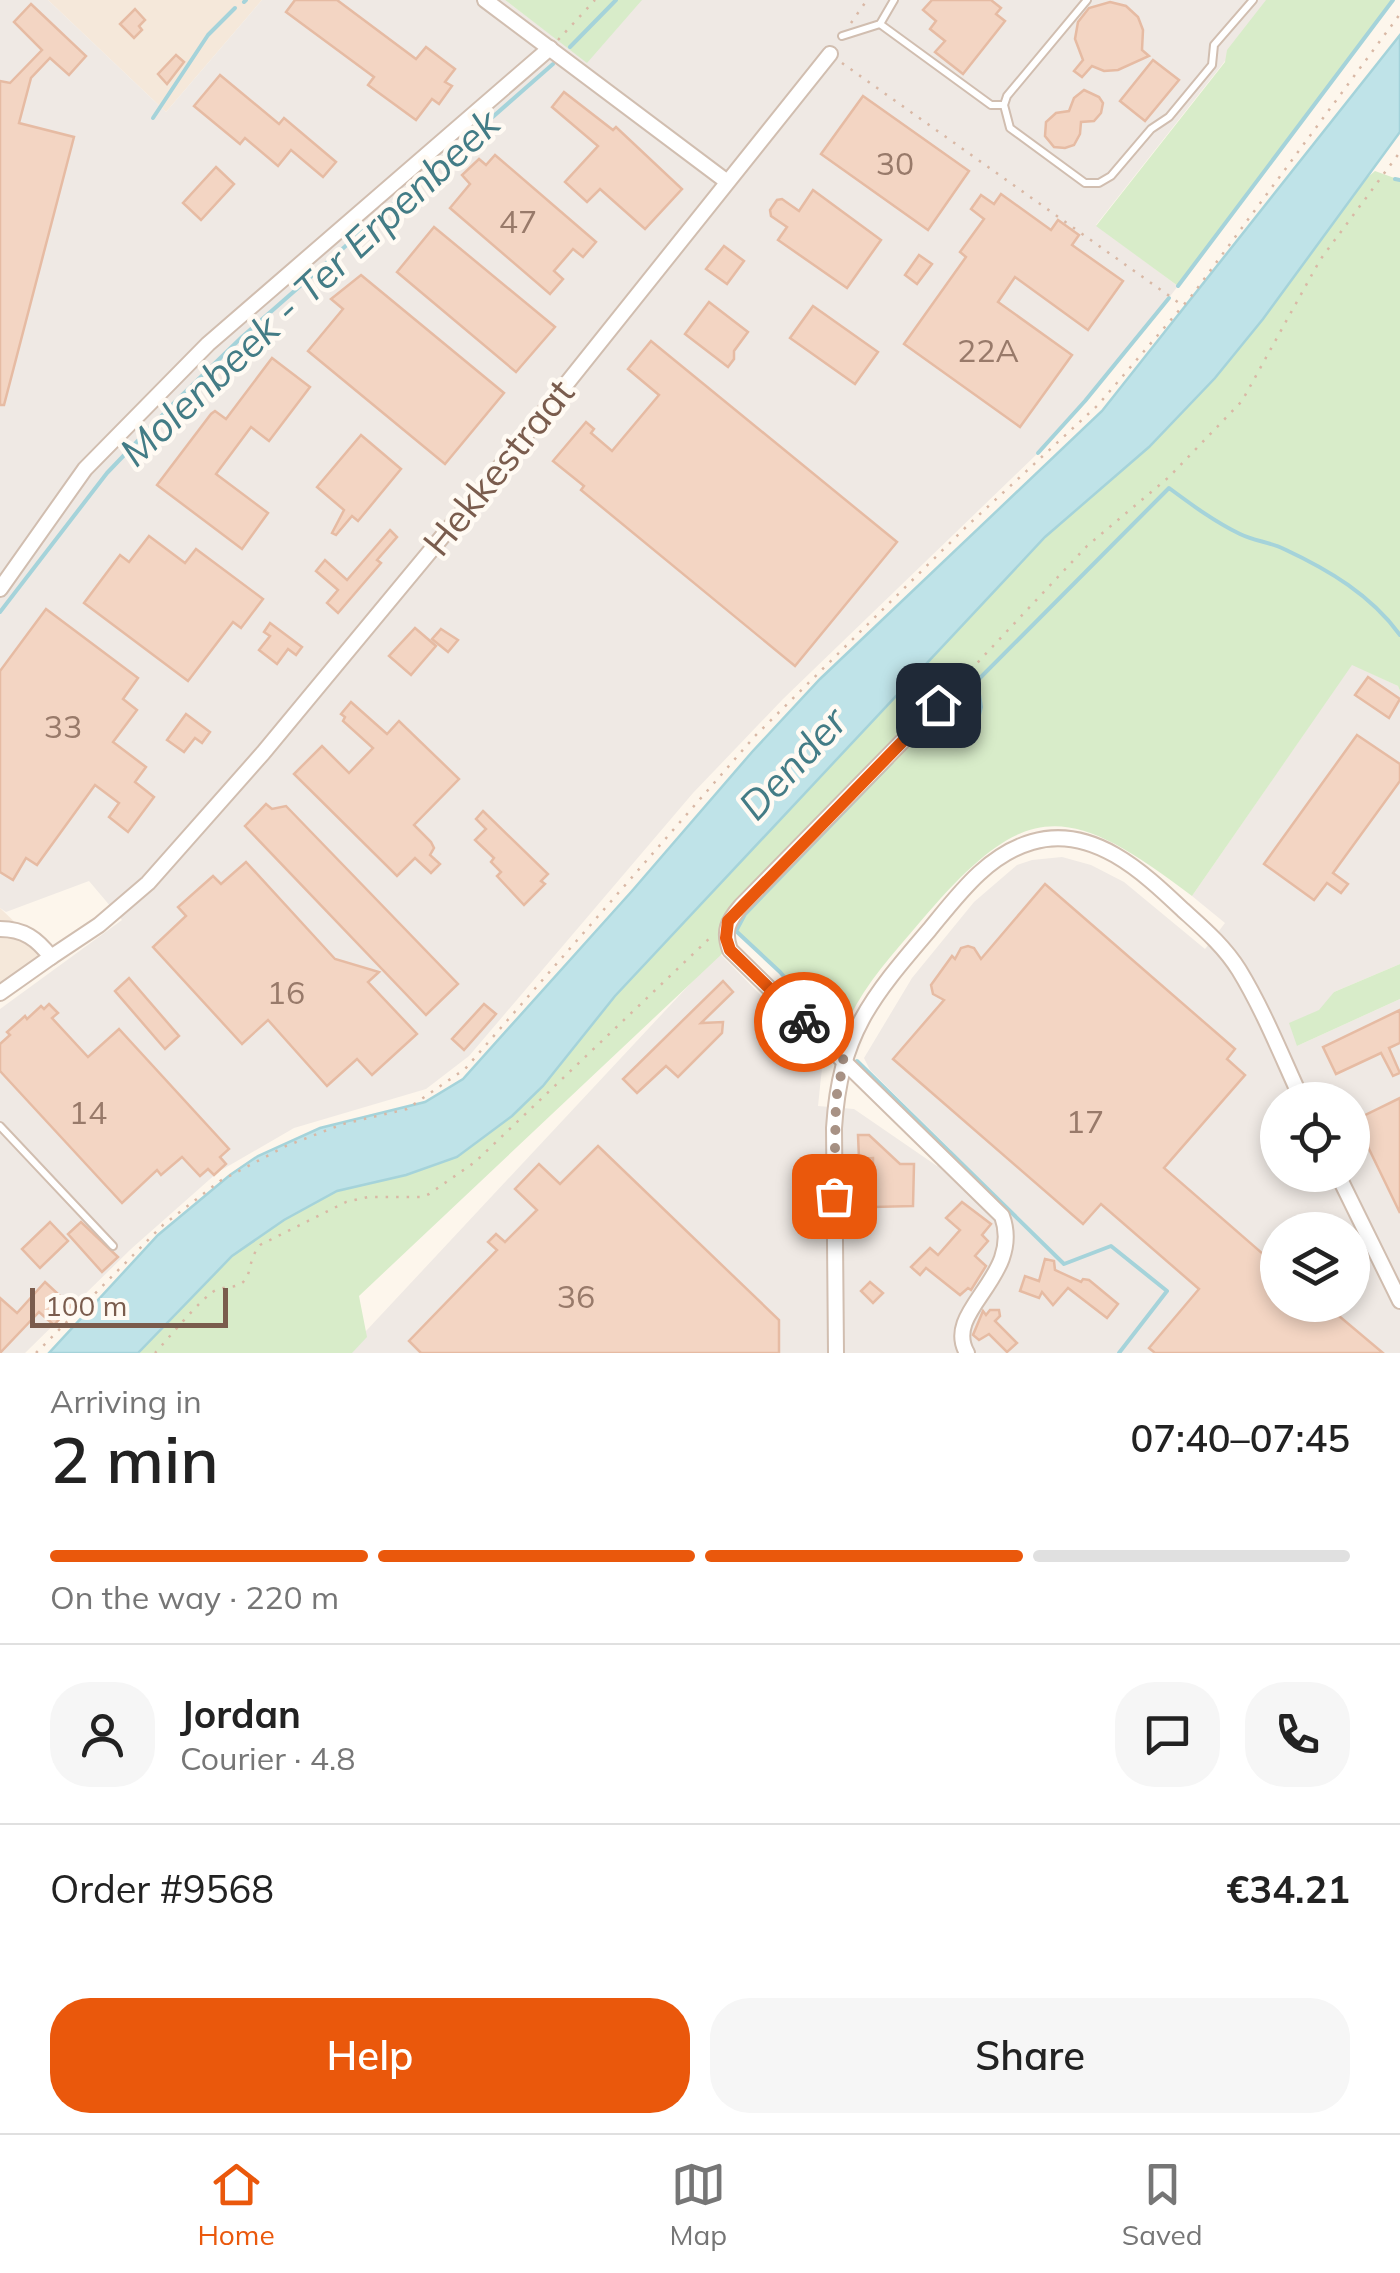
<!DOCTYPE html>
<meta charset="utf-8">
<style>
body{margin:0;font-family:Mulish,sans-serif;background:#f6f6f6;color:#222;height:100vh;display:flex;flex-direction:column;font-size:38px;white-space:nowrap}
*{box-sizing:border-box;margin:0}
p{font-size:32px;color:#767676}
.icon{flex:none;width:55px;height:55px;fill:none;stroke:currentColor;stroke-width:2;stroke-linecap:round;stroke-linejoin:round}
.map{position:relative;height:1353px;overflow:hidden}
.details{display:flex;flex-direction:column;background:#fff;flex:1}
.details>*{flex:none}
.controls{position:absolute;left:1260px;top:1082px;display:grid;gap:20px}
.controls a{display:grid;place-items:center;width:110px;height:110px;border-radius:50%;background:#fff;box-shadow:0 5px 15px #0003;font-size:50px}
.scale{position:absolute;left:30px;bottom:25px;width:198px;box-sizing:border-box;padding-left:10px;border:5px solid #7a5c4d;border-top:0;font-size:28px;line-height:35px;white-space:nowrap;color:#7a5c4d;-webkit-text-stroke:8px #fffaf3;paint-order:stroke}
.pin{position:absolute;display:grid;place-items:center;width:85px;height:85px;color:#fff;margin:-42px;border-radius:20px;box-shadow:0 5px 15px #0006}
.courier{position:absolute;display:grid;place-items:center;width:100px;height:100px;margin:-50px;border:8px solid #ea580c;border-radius:50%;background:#fff;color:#222;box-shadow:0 2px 12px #0007}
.headline em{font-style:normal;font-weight:600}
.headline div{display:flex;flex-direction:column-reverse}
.headline{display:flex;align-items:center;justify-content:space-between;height:170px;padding:0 50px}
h1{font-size:65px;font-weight:600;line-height:75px}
.bar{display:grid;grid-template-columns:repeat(4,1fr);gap:15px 10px;align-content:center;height:120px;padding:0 50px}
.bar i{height:12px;border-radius:8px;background:#e0e0e0}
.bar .selected{background:#ea580c}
.bar p{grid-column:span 4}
.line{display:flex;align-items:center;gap:25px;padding:0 50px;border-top:2px solid #e0e0e0}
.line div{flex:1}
.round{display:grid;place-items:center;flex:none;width:105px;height:105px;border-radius:40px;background:#f6f6f6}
.primary-button{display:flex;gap:20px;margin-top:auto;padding:20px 50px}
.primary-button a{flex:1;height:115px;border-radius:40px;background:#ea580c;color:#fff;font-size:40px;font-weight:600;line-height:115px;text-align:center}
.primary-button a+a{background:#f6f6f6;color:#222}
.tabs{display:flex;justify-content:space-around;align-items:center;height:140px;border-top:2px solid #e0e0e0;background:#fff;font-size:28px;color:#767676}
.tabs a{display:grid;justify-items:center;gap:5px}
.tabs .selected{color:#ea580c}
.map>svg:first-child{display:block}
.residential{fill:#f5e8da}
.industrial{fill:#efe9e4;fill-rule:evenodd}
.green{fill:#d8ecc9}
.water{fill:#bfe3e8;stroke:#a5d3da;stroke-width:2.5}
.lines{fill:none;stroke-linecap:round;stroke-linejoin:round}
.stream{stroke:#a5d3da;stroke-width:4}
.building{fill:#f3d5c3;stroke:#e6bba3;stroke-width:2.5}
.lane-casing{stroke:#d1beb0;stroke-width:10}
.street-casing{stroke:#d1beb0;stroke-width:18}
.path{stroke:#d9b8a5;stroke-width:2.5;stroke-dasharray:2.5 8;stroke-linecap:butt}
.lane{stroke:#fff;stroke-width:6}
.street{stroke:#fff;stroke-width:14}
.done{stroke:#a89285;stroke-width:10;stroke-dasharray:0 18}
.route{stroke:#ea580c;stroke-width:12}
.labels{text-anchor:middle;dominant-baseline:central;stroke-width:9;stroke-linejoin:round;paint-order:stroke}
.number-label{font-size:32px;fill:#987a6a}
.street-label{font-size:38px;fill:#7a5c4d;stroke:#fffaf3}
.water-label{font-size:40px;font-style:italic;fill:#437c86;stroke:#fffaf3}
</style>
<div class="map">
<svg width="1400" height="1353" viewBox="0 0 1400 1353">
<rect width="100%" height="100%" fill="#fdf6ec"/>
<!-- residential -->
<g class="residential">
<path d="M 48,0 L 262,0 L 166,112 Z"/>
<path d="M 0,908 L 51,957 L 0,993 Z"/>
</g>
<!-- industrial -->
<g class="industrial">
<path d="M 0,0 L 48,0 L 166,112 L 262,0 L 505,0 L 582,58 L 640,0 L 1273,0 L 1096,225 L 1178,286 L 1136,340 L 1038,453 L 783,699 L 693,793 L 469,1056 L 426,1089 L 294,1128 L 218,1172 L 131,1249 L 25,1353 L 0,1353 L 0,1009 L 122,920 L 89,881 L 6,912 L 0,908 Z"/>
<path d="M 1352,664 L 1398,686 L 1400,691 L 1400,964 L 1334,992 L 1297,1046 L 1400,999 L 1400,1353 L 328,1353 L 366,1331 L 719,953 L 823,1058 L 818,1106 L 854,1109 L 937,1166 L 951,1150 L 870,1070 L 864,1058 L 912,978 L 974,902 L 1017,865 L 1032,860 L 1062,857 L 1091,865 L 1124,882 L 1205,949 L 1225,923 L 1192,896 ZM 1278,1100 L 1352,1100 L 1352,1175 L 1278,1175 ZM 1278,1230 L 1352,1230 L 1352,1305 L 1278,1305 Z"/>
</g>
<!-- green -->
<g class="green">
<path d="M 505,0 L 642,0 L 587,63 Z"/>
<path d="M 1266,0 L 1393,0 L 1178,286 L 1096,226 L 1225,62 L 1227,50 Z"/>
<path d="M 1375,171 L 1400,180 L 1400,691 L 1398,686 L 1352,665 L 1192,896 C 1066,800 1025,798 920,922 C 888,960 856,993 840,1041 L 780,972 L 736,932 L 724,952 L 359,1296 L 367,1337 L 352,1353 L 138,1353 L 232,1256 L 284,1220 L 337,1191 L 406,1175 L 457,1157 L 543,1086 L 615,996 L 1045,537 L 1149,447 L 1215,378 L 1263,319 L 1362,182 Z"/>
<path d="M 1400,964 L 1400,999 L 1297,1046 L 1289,1023 L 1319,1010 L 1334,992 Z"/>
</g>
<!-- water -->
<path class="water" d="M 1400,35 L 1400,132 L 1263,319 L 1215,378 L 1149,447 L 1045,537 L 615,996 L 543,1086 L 512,1116 L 457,1157 L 406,1175 L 337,1191 L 284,1220 L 232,1256 L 138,1353 L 49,1353 L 158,1235 L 230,1175 L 258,1156 L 320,1128 L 425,1102 L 463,1079 L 632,891 L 752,752 L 820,679 L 1102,411 Z"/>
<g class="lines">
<!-- stream -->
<g class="stream">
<path d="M 244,2 L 246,0"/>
<path d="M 570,47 L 616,0"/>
<path d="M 153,118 L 208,35 L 235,8"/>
<path d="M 1395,179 L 1400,180"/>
<path d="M 1178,286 L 1393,0"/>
<path d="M 1038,453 L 1085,401 L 1169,298"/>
<path d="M 0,612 L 107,473 L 176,401 L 242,337 L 553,64"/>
<path d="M 926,726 L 933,724 L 965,729 L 978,719 L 981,707 L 977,681 L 1169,488 C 1192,505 1215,522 1240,534 C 1254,541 1270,542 1284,549 C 1329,570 1371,595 1400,635"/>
<path d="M 839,1040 L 780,972 L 736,931 L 745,914 L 892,762"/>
<path d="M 857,1061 L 1064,1264 L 1111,1246 L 1167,1291 L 1119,1353"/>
</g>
</g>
<!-- building -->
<g class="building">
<path d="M 295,0 L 337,0 L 416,59 L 426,47 L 455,69 L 445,82 L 452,86 L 439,104 L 432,99 L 416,120 L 368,85 L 374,77 L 286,12 Z"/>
<path d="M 932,0 L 991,0 L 1001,8 L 996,14 L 1005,21 L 963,74 L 935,52 L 945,41 L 930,29 L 936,21 L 923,10 Z"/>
<path d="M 1110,2 L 1126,6 L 1138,17 L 1143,30 L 1142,50 L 1149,56 L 1118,70 L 1104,71 L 1092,66 L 1082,77 L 1074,71 L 1083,60 L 1075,39 L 1078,22 L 1089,8 Z"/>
<path d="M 31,4 L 86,56 L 69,75 L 50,58 L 31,78 L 19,123 L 74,137 L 4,405 L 0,405 L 0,81 L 10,83 L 42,50 L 14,22 Z"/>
<path d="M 135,9 L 145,20 L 139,26 L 142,30 L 134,38 L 120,24 Z"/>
<path d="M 176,55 L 184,62 L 167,84 L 158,74 Z"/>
<path d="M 1153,60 L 1179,80 L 1145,121 L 1120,101 Z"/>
<path d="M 220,75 L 279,124 L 284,118 L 336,162 L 323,177 L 291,150 L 278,166 L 245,138 L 240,144 L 194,106 Z"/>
<path d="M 1084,90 L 1099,97 L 1103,103 L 1101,113 L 1094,121 L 1081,122 L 1080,134 L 1074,145 L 1065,148 L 1054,147 L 1045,136 L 1046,122 L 1056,113 L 1069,111 L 1074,98 Z"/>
<path d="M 564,92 L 613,130 L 616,127 L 682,189 L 645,229 L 600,189 L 587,202 L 565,182 L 598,146 L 552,107 Z"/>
<path d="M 863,96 L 969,171 L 928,230 L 821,154 Z"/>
<path d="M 495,155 L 596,242 L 583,257 L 573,249 L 554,271 L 563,279 L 550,294 L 450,208 L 470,184 L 462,175 L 479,159 L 486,165 Z"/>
<path d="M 216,167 L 234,184 L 201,220 L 183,203 Z"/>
<path d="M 813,190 L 881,240 L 847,288 L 778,240 L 787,227 L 771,216 L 770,210 L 777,200 L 782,199 L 799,211 Z"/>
<path d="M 1001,194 L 1051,230 L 1058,220 L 1079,235 L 1072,245 L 1123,281 L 1088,330 L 1015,277 L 998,302 L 1072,355 L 1020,427 L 904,344 L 966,257 L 960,252 L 984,219 L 971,209 L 981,195 L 994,204 Z"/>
<path d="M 434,227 L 555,327 L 516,372 L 397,272 Z"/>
<path d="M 724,246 L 744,261 L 727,284 L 706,269 Z"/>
<path d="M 919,255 L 932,264 L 917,284 L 905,275 Z"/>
<path d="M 361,275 L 504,393 L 445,464 L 308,351 L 343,309 L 331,299 Z"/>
<path d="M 709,302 L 748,332 L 734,351 L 734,359 L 728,367 L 685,334 Z"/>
<path d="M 813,306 L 878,352 L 855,384 L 790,338 Z"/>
<path d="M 651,341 L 897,542 L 795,666 L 581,490 L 584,486 L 553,461 L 586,422 L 594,429 L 591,433 L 612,451 L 659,395 L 628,369 Z"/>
<path d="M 272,358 L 310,387 L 269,441 L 251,427 L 216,474 L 268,513 L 242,549 L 157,485 L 211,414 L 215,411 L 226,419 Z"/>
<path d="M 361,435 L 401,469 L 358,521 L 352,516 L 336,535 L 332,533 L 344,510 L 317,487 Z"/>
<path d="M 390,530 L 397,537 L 377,560 L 381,563 L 338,613 L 327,603 L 338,590 L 316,571 L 325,560 L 347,580 Z"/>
<path d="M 149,536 L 185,563 L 196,549 L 263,599 L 241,628 L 233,622 L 188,681 L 84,603 L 120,555 L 129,562 Z"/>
<path d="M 46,609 L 138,678 L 123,699 L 137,710 L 113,742 L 146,767 L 135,782 L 154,797 L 128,832 L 109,817 L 119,803 L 95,785 L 37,865 L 26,858 L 13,880 L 0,872 L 0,671 Z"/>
<path d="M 270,623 L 302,647 L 296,655 L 288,649 L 277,664 L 259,650 L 270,636 L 264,632 Z"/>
<path d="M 415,628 L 436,646 L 411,675 L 389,656 Z"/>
<path d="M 441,629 L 458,640 L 448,652 L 432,639 Z"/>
<path d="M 1368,677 L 1400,699 L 1389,718 L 1355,695 Z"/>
<path d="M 351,702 L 387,734 L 399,721 L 459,779 L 414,825 L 431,842 L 434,848 L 430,855 L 440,864 L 431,873 L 415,858 L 397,876 L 294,774 L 322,746 L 349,773 L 373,748 L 343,721 L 345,717 L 341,714 Z"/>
<path d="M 186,714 L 210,732 L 202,743 L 195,738 L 184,752 L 167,740 Z"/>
<path d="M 1357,735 L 1400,764 L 1400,781 L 1333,873 L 1348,884 L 1341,893 L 1327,883 L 1314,900 L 1264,864 Z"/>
<path d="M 266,804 L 272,809 L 286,806 L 458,984 L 426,1015 L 245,826 Z"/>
<path d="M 483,811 L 548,874 L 541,881 L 545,884 L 524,905 L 497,876 L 501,872 L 491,862 L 494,858 L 475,840 L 486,829 L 476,819 Z"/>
<path d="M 246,862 L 335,959 L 379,972 L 368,982 L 417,1034 L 372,1075 L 357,1059 L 327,1086 L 268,1020 L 242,1044 L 153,947 L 186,916 L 178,907 L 213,876 L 221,884 Z"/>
<path d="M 1045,884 L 1235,1049 L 1227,1059 L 1245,1075 L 1164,1168 L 1278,1267 L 1278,1305 L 1326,1305 L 1383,1353 L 1155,1353 L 1149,1348 L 1199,1289 L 1101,1204 L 1083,1224 L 893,1059 L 944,1000 L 933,994 L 931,985 L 952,956 L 955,959 L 961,948 L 968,946 L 974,948 L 981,959 Z"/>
<path d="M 129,978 L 179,1036 L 165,1049 L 115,991 Z"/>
<path d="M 723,981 L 733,992 L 701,1023 L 723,1022 L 722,1033 L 678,1077 L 666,1066 L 637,1093 L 623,1079 Z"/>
<path d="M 49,1004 L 58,1013 L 52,1018 L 88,1057 L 119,1029 L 229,1149 L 220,1157 L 226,1164 L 214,1175 L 208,1169 L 200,1176 L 182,1157 L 161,1175 L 157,1170 L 122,1203 L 0,1071 L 0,1044 L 10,1035 L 7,1032 L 25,1016 L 27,1019 L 41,1006 L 44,1009 Z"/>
<path d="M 484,1004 L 496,1014 L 464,1050 L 452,1039 Z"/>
<path d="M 1400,1010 L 1400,1043 L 1389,1048 L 1400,1073 L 1393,1076 L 1381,1053 L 1336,1074 L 1323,1047 Z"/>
<path d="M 1400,1098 L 1400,1213 L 1355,1120 Z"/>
<path d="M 858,1135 L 869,1135 L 900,1164 L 914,1164 L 913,1206 L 873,1207 L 873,1158 L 859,1159 Z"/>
<path d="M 598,1146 L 779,1320 L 779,1353 L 421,1353 L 409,1341 L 497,1250 L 488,1242 L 496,1234 L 505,1242 L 537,1210 L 515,1189 L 539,1164 L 560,1184 Z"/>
<path d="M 962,1202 L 991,1224 L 982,1235 L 988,1241 L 975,1256 L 986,1266 L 971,1290 L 968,1288 L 960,1295 L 926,1268 L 920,1275 L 911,1267 L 930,1248 L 938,1255 L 960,1230 L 946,1218 Z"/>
<path d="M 50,1222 L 68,1241 L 40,1268 L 22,1249 Z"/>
<path d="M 81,1222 L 118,1257 L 102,1272 L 68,1234 Z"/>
<path d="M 1045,1259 L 1054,1261 L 1055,1270 L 1081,1282 L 1083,1279 L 1089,1280 L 1118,1304 L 1107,1318 L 1068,1288 L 1053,1305 L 1042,1292 L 1039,1298 L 1020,1291 L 1025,1276 L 1039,1281 Z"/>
<path d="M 45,1282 L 71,1306 L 54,1325 L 39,1312 L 0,1353 L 0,1298 L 17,1313 Z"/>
<path d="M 870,1282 L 883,1293 L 873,1303 L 861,1291 Z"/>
<path d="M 990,1310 L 999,1310 L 1000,1316 L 995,1321 L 1017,1343 L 1007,1352 L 989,1334 L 979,1340 L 973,1335 L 983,1311 L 986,1315 Z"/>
</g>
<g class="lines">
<!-- lane casing -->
<g class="lane-casing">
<g id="lane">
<path d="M 1087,0 L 1007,96 L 1004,105 L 1010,128 L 1085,183 L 1099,183 L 1111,176 L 1151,129 L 1169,117 L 1212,65 L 1214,45 L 1253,0"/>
<path d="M 880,24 L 991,105 L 1004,105"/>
<path d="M 842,36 L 880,24 L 894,0"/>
<path d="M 0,1126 L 113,1246"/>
</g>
</g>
<!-- street casing -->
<g class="street-casing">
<g id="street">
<path d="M 485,0 L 726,181"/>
<path d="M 0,589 L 85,469 L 208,344 L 550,48"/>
<path d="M 938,705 L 741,906 C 728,921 723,931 730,950 L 1002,1216 C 1024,1277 942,1310 967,1353"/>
<path d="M 0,929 C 24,929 37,939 51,957 L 99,925 L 148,883 L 263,753 L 500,467 L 830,54"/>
<path d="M 0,993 L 51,957"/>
<path d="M 1338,1175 L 1400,1301"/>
<path d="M 836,1353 L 834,1128 C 840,1034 871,998 930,929 C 958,895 987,855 1032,842 C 1092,824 1143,872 1183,910 C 1204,929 1224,946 1239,970 C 1264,1011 1282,1057 1302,1100"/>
</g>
</g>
<!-- path -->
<g class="path">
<path d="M 851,23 L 867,0"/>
<path d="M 558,40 L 595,0"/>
<path d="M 842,63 L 1182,305"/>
<path d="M 949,693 L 1087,546 L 1169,477 L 1242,401 L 1320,260 L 1400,152"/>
<path d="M 36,1353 L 163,1225 L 220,1181 L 286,1146 L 343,1124 L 407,1109 L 465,1069 L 755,736 L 967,526 L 1098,405 L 1193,294 L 1400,14"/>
<path d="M 155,1353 C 167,1340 203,1296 216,1290 C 225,1286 238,1289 245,1280 C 251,1273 249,1258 260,1245 L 346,1202 L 368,1197 L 422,1197 L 429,1194 L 475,1162 L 712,936"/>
</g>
<!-- lane -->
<use href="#lane" class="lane"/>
<!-- street -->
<use href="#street" class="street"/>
</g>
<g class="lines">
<!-- done -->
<path class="done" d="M 804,1022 L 844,1060 L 836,1099 L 834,1196"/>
<!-- route -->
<path class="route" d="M 804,1022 L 730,950 L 726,938 L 728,921 L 938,705"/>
</g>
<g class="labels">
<!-- number labels -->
<g class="number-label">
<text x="895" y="163">30</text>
<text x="518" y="221">47</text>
<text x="988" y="350">22A</text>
<text x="63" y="726">33</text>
<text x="286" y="992">16</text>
<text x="88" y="1112">14</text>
<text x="1085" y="1121">17</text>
<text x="576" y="1296">36</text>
</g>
<!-- street labels -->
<g class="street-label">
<text transform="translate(498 467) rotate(-51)">Hekkestraat</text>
</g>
<!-- water labels -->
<g class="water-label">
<text transform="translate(309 287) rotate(-43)">Molenbeek - Ter Erpenbeek</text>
<text transform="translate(792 763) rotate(-47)">Dender</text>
</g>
</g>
</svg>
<div class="controls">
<a><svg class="icon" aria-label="locate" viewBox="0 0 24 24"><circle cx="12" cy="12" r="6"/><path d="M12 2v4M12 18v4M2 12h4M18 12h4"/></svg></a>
<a><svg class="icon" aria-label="layers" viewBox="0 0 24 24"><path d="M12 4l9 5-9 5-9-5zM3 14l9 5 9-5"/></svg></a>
</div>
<div class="scale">100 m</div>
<div class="pin" style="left:834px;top:1196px;background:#ea580c"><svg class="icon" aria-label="bag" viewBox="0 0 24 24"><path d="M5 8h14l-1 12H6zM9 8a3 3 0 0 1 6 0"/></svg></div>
<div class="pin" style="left:938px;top:705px;background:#1f2937"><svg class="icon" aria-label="home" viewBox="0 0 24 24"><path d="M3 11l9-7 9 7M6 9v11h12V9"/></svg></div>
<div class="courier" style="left:804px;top:1022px"><svg class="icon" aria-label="bike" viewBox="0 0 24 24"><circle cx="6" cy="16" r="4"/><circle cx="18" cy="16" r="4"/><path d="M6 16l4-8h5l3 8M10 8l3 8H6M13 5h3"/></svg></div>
</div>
<section class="details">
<div class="headline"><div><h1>2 min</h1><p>Arriving in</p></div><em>07:40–07:45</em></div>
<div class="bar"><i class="selected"></i><i class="selected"></i><i class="selected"></i><i></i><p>On the way · 220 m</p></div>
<div class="line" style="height:180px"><a class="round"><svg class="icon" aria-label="person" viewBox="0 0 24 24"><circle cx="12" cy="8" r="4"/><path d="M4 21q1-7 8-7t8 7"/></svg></a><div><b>Jordan</b><p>Courier · 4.8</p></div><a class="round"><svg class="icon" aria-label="chat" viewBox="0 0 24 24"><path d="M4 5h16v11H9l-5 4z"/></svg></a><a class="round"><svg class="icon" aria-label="phone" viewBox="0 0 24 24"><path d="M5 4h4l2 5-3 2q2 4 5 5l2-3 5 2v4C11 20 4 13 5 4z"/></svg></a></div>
<div class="line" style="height:130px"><div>Order #9568</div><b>€34.21</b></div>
<div class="primary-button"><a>Help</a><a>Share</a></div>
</section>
<nav class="tabs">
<a class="selected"><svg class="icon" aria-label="home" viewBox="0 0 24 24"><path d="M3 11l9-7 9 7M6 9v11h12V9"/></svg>Home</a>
<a><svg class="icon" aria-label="map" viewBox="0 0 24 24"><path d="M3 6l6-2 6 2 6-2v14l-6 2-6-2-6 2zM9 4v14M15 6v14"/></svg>Map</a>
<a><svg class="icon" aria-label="saved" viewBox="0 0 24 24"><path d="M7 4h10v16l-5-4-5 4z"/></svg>Saved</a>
</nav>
